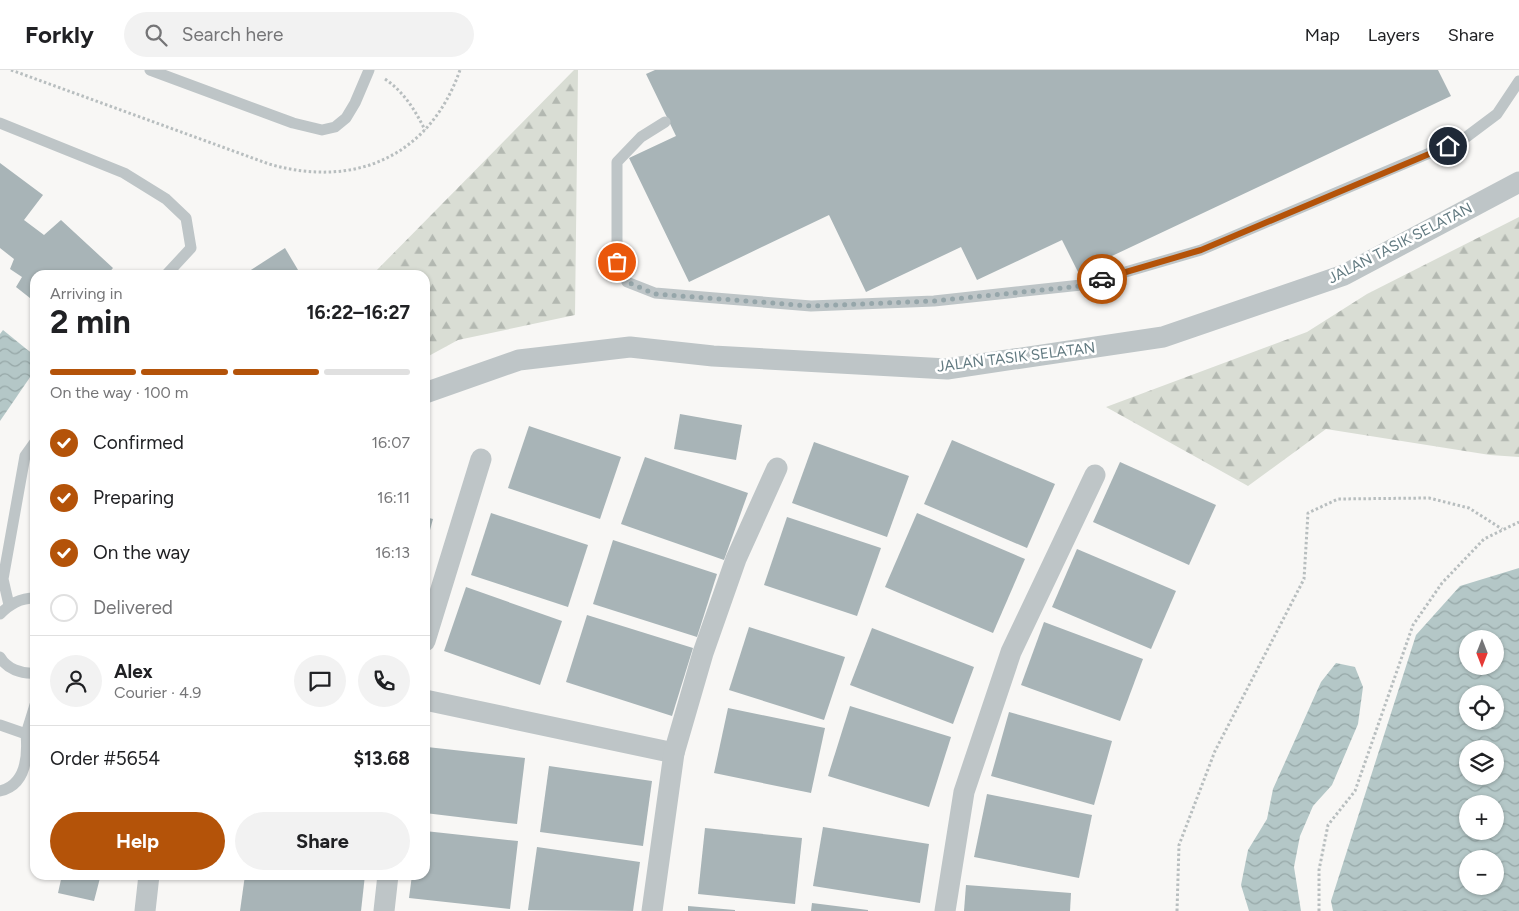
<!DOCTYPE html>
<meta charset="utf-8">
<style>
body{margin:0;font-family:Figtree,sans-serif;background:#f2f2f2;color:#202124;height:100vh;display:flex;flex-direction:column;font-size:19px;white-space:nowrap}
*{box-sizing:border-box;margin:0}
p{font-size:16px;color:#757577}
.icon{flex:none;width:28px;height:28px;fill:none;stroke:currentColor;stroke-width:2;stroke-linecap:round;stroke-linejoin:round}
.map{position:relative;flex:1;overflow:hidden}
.drawer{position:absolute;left:30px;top:200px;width:400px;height:610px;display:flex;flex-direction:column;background:#fff;border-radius:15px;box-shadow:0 1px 4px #0004}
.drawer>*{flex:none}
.needle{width:32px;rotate:180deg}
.tools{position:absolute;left:1459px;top:560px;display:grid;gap:10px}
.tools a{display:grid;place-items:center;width:45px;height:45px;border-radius:50%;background:#fff;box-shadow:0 1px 4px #0004;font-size:25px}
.pin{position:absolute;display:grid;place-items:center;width:42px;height:42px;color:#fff;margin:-21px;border:2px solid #fff;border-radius:50%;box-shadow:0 1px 5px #0007}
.courier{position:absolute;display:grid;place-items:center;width:50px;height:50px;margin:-25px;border:4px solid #b45309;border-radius:50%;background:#fff;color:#222;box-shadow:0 1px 6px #0007}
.headline em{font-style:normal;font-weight:700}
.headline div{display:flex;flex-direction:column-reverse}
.headline{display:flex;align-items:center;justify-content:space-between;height:85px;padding:0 20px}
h1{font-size:32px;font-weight:700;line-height:38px}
.bar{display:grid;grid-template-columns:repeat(4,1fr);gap:8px 5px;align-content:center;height:60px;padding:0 20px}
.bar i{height:6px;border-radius:4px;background:#e0e0e0}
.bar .on{background:#b45309}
.bar p{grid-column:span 4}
.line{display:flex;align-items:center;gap:12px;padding:0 20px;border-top:1px solid #e0e0e0}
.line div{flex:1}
.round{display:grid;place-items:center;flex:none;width:52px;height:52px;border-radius:26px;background:#f2f2f2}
ol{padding:0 20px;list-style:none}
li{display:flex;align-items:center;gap:15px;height:55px}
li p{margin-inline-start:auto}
li .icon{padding:5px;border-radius:50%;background:#b45309;color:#fff;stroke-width:4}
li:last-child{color:#757577}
li i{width:28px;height:28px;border:2px solid #e0e0e0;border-radius:50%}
.cta{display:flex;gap:10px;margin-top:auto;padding:10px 20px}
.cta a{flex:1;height:58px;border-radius:30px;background:#b45309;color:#fff;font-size:20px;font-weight:700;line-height:58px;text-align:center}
.cta a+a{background:#f2f2f2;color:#202124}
header{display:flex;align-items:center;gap:30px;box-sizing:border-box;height:70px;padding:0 25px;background:#fff;border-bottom:1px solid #e0e0e0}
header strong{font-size:24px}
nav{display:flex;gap:28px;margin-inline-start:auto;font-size:18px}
.search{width:350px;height:45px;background:#f2f2f2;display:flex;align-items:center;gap:12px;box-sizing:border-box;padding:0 18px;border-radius:28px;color:#757577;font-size:19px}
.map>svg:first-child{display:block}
.forest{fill:url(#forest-firs)}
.water{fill:url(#water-waves);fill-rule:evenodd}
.building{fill:#a8b4b7}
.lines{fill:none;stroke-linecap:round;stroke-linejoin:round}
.path{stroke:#b8bebf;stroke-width:3;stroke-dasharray:2.5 2.5;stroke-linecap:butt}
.lane{stroke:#bec5c7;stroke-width:11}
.street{stroke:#bec5c7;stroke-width:21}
.done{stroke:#96a6aa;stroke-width:5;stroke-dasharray:0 9}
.route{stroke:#b45309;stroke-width:6}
.labels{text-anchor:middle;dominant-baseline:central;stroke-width:5;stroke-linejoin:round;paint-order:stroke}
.street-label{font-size:15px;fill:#627a81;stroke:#fff}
</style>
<header>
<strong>Forkly</strong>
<div class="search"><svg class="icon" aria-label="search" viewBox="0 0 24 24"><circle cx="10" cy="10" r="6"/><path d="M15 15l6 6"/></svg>Search here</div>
<nav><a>Map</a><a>Layers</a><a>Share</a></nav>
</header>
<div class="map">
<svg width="1519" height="841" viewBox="0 0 1519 841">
<defs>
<pattern id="forest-firs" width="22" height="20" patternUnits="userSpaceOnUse" patternTransform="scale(1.25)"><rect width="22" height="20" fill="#d9ddd4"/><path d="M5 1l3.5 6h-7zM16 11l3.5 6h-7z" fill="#b3b8b1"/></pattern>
<pattern id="water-waves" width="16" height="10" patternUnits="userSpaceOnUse" patternTransform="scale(1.25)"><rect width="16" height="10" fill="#b4c7c7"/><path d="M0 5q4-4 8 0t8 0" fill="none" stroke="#96a7a7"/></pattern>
</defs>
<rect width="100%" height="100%" fill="#f8f7f5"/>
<!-- forest -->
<g class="forest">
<path d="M 574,0 L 578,0 L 575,245 L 458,270 L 425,288 L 425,205 L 372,205 Z"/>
<path d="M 1519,147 L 1519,387 L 1490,385 L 1326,359 L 1248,416 L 1106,337 L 1307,262 L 1367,224 Z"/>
</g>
<!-- water -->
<g class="water">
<path d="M 3,260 L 35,286 L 35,300 L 0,351 L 0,264 Z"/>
<path d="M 1519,498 L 1519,841 L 1333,841 L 1331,831 L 1416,565 L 1460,516 ZM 1468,569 L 1495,569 L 1495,596 L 1468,596 ZM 1468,624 L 1495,624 L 1495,651 L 1468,651 ZM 1468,679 L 1495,679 L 1495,706 L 1468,706 ZM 1468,734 L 1495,734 L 1495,761 L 1468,761 ZM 1468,789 L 1495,789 L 1495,816 L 1468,816 Z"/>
<path d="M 1336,593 L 1355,597 L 1363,617 L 1358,654 L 1332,715 L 1313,736 L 1300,766 L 1294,797 L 1301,841 L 1249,841 L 1241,815 L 1248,780 L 1267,749 L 1273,719 L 1321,612 Z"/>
</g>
<!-- building -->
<g class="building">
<path d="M 655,0 L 1438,0 L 1451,26 L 1078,202 L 1062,170 L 977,210 L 961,177 L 866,222 L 829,145 L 689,212 L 629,88 L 676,66 L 646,4 Z"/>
<path d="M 0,93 L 43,125 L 24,150 L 44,165 L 61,150 L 113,198 L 107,205 L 35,205 L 35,232 L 16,217 L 22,207 L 10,199 L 14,189 L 0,178 Z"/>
<path d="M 285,178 L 301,205 L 243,205 Z"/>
<path d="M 680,344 L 742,355 L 736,390 L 674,379 Z"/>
<path d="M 529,356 L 621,387 L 600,449 L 508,418 Z"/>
<path d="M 952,370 L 1055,414 L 1027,478 L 924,434 Z"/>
<path d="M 814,372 L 909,406 L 887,467 L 792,433 Z"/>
<path d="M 645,387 L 748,423 L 724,490 L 621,454 Z"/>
<path d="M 1120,392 L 1216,435 L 1189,495 L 1093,452 Z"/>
<path d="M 491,443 L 588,475 L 568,537 L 471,505 Z"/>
<path d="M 917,443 L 1025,489 L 993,563 L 885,517 Z"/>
<path d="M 425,447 L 433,449 L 426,475 L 425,475 Z"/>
<path d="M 787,447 L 881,478 L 857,546 L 764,515 Z"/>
<path d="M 613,470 L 717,504 L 697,567 L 593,534 Z"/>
<path d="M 1077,479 L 1176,521 L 1151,579 L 1052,537 Z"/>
<path d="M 466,517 L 562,551 L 540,615 L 444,581 Z"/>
<path d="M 587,545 L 693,578 L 672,646 L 566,612 Z"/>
<path d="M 1044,552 L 1143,589 L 1120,651 L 1021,615 Z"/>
<path d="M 749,557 L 845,587 L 824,650 L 729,620 Z"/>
<path d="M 872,558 L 974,597 L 953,654 L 850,615 Z"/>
<path d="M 850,636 L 951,667 L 929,737 L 828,706 Z"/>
<path d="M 728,638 L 825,658 L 811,723 L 714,703 Z"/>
<path d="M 1009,642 L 1112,671 L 1094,735 L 991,706 Z"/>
<path d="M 427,677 L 525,688 L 517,754 L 425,743 Z"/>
<path d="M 549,696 L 652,711 L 643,776 L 540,762 Z"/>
<path d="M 987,724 L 1092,745 L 1079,808 L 974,787 Z"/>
<path d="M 823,757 L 929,774 L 920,833 L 813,816 Z"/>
<path d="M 705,758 L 802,768 L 795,834 L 698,824 Z"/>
<path d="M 425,761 L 518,771 L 510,839 L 409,828 L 412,805 L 425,805 Z"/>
<path d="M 537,777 L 640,792 L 633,841 L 528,840 Z"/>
<path d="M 62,805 L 112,805 L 110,810 L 100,808 L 94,831 L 58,823 Z"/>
<path d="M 245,805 L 365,805 L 361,841 L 240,841 Z"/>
<path d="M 966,815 L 1071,823 L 1070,841 L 964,841 Z"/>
<path d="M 812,833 L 868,840 L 868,841 L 811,841 Z"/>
<path d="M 688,836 L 735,840 L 735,841 L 688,841 Z"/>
</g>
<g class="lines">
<!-- path -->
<g class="path">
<path d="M 11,0 L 269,94 C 355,119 430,86 460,0"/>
<path d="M 385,9 C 404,22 415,40 425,60"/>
<path d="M 1177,841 L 1179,775 L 1215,681 L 1304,509 L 1308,443 L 1338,429 L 1429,428 L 1469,438 L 1502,459"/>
<path d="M 1319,841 L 1319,800 L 1328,755 L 1355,721 L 1413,555 L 1442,513 L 1484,469 L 1519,452"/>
</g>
<!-- lane -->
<g class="lane">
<path d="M 150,0 L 293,53 L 322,60 L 335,57 L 346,48 L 355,33 L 369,0"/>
<path d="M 665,52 L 641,67 L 617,92 L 617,192 L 627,212 L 655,223 L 811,236 L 934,231 L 1081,215 L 1201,180 L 1465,68 L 1497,44 L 1519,11"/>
<path d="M 0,53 L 124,103 L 166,129 L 186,148 L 191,178 L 166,205"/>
<path d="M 9,535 L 3,509 L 25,386 L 35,372"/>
<path d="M 0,544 C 10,534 20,528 35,528"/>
<path d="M 0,587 C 7,599 21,604 35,603"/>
<path d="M 0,655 L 26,664 C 28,686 26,715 0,721"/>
<path d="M 26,664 L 35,635"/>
</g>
<!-- street -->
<g class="street">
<path d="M 425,323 L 519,290 L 630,277 L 713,286 L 947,299 L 1163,267 L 1344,205 L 1519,112"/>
<path d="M 425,571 L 481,389"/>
<path d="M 425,630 L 674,683"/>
<path d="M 145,841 L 149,805"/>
<path d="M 384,841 L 388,805"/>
<path d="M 652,841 L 674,683 L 703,583 L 736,489 L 777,398"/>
<path d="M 945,841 L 964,722 L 1011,582 L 1095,405"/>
</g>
</g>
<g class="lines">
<!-- done -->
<path class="done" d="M 617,192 L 627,212 L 655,224 L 811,236 L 934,231 L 1081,216 L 1102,209"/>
<!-- route -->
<path class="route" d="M 1102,209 L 1201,180 L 1448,76"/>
</g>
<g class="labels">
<!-- street labels -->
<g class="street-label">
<text transform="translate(1400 173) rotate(-27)">JALAN TASIK SELATAN</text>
<text transform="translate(1016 287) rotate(-7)">JALAN TASIK SELATAN</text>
</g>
</g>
</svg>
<div class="tools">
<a><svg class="needle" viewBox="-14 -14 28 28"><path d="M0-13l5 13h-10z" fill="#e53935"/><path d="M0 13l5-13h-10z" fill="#757577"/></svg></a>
<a><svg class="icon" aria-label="locate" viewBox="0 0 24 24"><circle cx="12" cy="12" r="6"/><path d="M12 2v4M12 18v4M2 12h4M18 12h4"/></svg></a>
<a><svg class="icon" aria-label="layers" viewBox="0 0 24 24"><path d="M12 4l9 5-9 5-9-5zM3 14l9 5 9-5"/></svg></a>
<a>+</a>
<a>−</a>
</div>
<div class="pin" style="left:617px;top:192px;background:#ea580c"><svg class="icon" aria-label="bag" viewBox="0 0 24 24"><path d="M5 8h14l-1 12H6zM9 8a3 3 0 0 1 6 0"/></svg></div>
<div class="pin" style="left:1448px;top:76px;background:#1f2937"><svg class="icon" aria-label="home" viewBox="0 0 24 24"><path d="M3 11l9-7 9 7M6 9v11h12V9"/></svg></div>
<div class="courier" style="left:1102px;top:209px"><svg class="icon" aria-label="car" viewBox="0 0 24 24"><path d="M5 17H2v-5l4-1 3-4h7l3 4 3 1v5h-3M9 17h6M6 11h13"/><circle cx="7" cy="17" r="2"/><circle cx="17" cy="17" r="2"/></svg></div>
<section class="drawer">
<div class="headline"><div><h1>2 min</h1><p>Arriving in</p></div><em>16:22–16:27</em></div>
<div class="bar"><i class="on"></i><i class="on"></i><i class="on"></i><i></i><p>On the way · 100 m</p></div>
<ol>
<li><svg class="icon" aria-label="check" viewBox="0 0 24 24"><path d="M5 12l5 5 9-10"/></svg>Confirmed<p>16:07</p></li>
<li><svg class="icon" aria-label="check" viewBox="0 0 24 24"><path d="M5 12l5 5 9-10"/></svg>Preparing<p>16:11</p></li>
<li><svg class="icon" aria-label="check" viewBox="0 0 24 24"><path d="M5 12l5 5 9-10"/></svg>On the way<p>16:13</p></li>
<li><i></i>Delivered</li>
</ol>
<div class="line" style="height:90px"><a class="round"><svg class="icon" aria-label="person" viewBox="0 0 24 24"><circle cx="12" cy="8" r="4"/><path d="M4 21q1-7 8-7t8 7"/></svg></a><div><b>Alex</b><p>Courier · 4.9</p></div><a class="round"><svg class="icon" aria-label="chat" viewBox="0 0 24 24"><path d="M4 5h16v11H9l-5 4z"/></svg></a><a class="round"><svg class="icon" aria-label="phone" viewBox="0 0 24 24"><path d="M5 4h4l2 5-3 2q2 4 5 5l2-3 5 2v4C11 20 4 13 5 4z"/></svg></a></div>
<div class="line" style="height:65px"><div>Order #5654</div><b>$13.68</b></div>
<div class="cta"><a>Help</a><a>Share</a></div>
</section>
</div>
